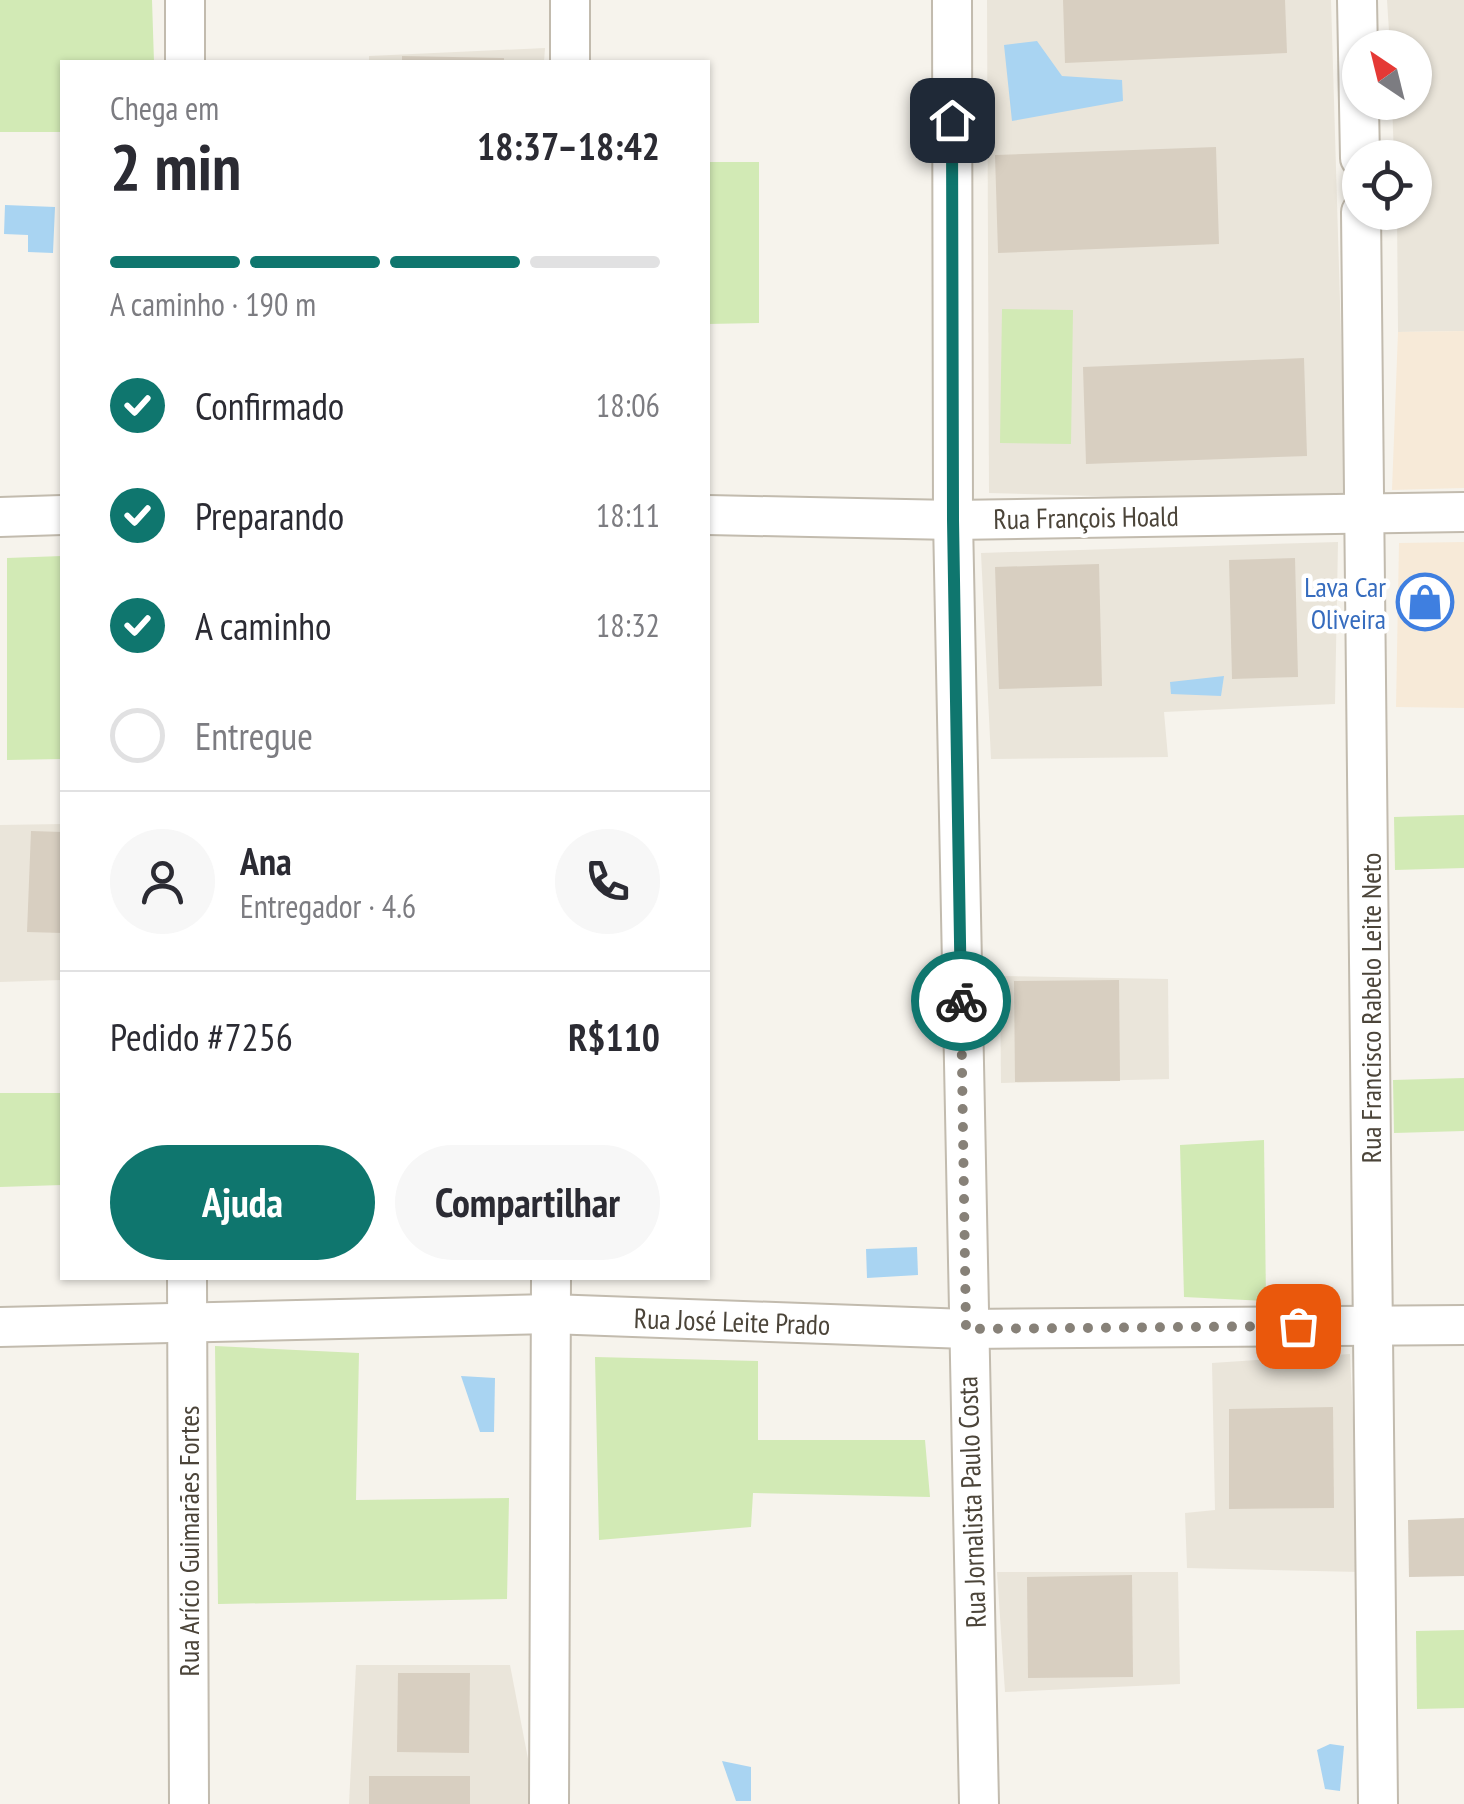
<!DOCTYPE html>
<html lang="pt">
<meta charset="utf-8">
<style>
body{margin:0;font-family:"PT Sans Narrow",sans-serif;background:#f7f7f7;color:#2b2b33;height:100vh;display:flex;flex-direction:column;font-size:38px;white-space:nowrap}
*{box-sizing:border-box;margin:0}
p{font-size:32px;color:#7c7c81}
.icon{flex:none;width:55px;height:55px;fill:none;stroke:currentColor;stroke-width:2;stroke-linecap:round;stroke-linejoin:round}
.map{position:relative;flex:1;overflow:hidden}
.sheet{position:absolute;left:60px;top:60px;width:650px;height:1220px;display:flex;flex-direction:column;background:#fff;border-radius:0px;box-shadow:0 2px 8px #0004}
.sheet>*{flex:none}
.needle{width:65px;rotate:325deg}
.buttons{position:absolute;left:1342px;top:30px;display:grid;gap:20px}
.buttons a{display:grid;place-items:center;width:90px;height:90px;border-radius:50%;background:#fff;box-shadow:0 2px 8px #0004;font-size:50px}
.pin{position:absolute;display:grid;place-items:center;width:85px;height:85px;color:#fff;margin:-42px;border-radius:20px;box-shadow:0 5px 15px #0006}
.courier{position:absolute;display:grid;place-items:center;width:100px;height:100px;margin:-50px;border:8px solid #0f766e;border-radius:50%;background:#fff;color:#222;box-shadow:0 2px 12px #0007}
.overview em{font-style:normal;font-weight:700}
.overview div{display:flex;flex-direction:column-reverse}
.overview{display:flex;align-items:center;justify-content:space-between;height:170px;padding:0 50px}
h1{font-size:65px;font-weight:700;line-height:75px}
.bar{display:grid;grid-template-columns:repeat(4,1fr);gap:15px 10px;align-content:center;height:120px;padding:0 50px}
.bar i{height:12px;border-radius:8px;background:#e1e1e2}
.bar .current{background:#0f766e}
.bar p{grid-column:span 4}
.line{display:flex;align-items:center;gap:25px;padding:0 50px;border-top:2px solid #e1e1e2}
.line div{flex:1}
.round{display:grid;place-items:center;flex:none;width:105px;height:105px;border-radius:52px;background:#f7f7f7}
ol{padding:0 50px;list-style:none}
li{display:flex;align-items:center;gap:30px;height:110px}
li p{margin-inline-start:auto}
li .icon{padding:10px;border-radius:50%;background:#0f766e;color:#fff;stroke-width:4}
li:last-child{color:#7c7c81}
li i{width:55px;height:55px;border:5px solid #e1e1e2;border-radius:50%}
.button{display:flex;gap:20px;margin-top:auto;padding:20px 50px}
.button a{flex:1;height:115px;border-radius:60px;background:#0f766e;color:#fff;font-size:40px;font-weight:700;line-height:115px;text-align:center}
.button a+a{background:#f7f7f7;color:#2b2b33}
.map>svg:first-child{display:block}
.residential{fill:#eae5da}
.commercial{fill:#f7ead8}
.green{fill:#d2eab5}
.water{fill:#a9d4f2}
.building{fill:#d8cfc1}
.lines{fill:none;stroke-linecap:round;stroke-linejoin:round}
.minor-casing{stroke:#c2bbae;stroke-width:42}
.minor{stroke:#fff;stroke-width:38}
.done{stroke:#878178;stroke-width:10;stroke-dasharray:0 18}
.route{stroke:#0f766e;stroke-width:12}
.labels{text-anchor:middle;dominant-baseline:central;stroke-width:9;stroke-linejoin:round;paint-order:stroke}
.street-label{font-size:28px;fill:#4b4439;stroke:#fff}
.shop-label{font-size:28px;fill:#366cbe;stroke:#fff;text-anchor:end}
</style>
<div class="map">
<svg width="1464" height="1804" viewBox="0 0 1464 1804">
<rect width="100%" height="100%" fill="#f6f3ec"/>
<!-- residential -->
<g class="residential">
<path d="M 987,0 L 1331,0 L 1346,503 L 989,493 Z"/>
<path d="M 1387,0 L 1464,0 L 1464,331 L 1398,332 L 1397,213 L 1415,212 L 1415,158 L 1394,157 L 1392,103 L 1415,102 L 1415,48 L 1390,47 Z"/>
<path d="M 545,48 L 544,62 L 369,62 L 369,56 Z"/>
<path d="M 1338,542 L 1335,704 L 1164,712 L 1168,757 L 991,759 L 981,553 Z"/>
<path d="M 62,824 L 62,980 L 0,982 L 0,825 Z"/>
<path d="M 1000,976 L 1168,979 L 1169,1079 L 1001,1083 Z"/>
<path d="M 1350,1354 L 1360,1572 L 1187,1568 L 1185,1513 L 1215,1510 L 1212,1363 Z"/>
<path d="M 997,1572 L 1178,1572 L 1180,1684 L 1005,1692 Z"/>
<path d="M 356,1665 L 510,1665 L 529,1764 L 528,1804 L 349,1804 Z"/>
</g>
<!-- commercial -->
<g class="commercial">
<path d="M 1464,331 L 1464,488 L 1392,490 L 1398,332 Z"/>
<path d="M 1464,542 L 1464,708 L 1396,707 L 1399,543 Z"/>
</g>
<!-- green -->
<g class="green">
<path d="M 0,0 L 152,0 L 154,62 L 62,62 L 62,132 L 0,132 Z"/>
<path d="M 708,162 L 759,162 L 759,323 L 708,324 Z"/>
<path d="M 1002,309 L 1073,310 L 1071,444 L 1000,443 Z"/>
<path d="M 62,556 L 62,759 L 7,760 L 7,558 Z"/>
<path d="M 1464,815 L 1464,868 L 1395,870 L 1394,817 Z"/>
<path d="M 1464,1078 L 1464,1131 L 1394,1133 L 1393,1080 Z"/>
<path d="M 0,1093 L 62,1093 L 62,1185 L 0,1187 Z"/>
<path d="M 1264,1140 L 1266,1301 L 1184,1297 L 1180,1145 Z"/>
<path d="M 215,1346 L 359,1353 L 356,1500 L 509,1498 L 507,1599 L 218,1604 Z"/>
<path d="M 595,1357 L 758,1361 L 758,1440 L 925,1440 L 930,1497 L 753,1493 L 751,1527 L 599,1540 Z"/>
<path d="M 1464,1630 L 1464,1708 L 1417,1709 L 1416,1631 Z"/>
</g>
<!-- water -->
<g class="water">
<path d="M 1037,41 L 1062,76 L 1122,80 L 1123,101 L 1012,121 L 1004,45 Z"/>
<path d="M 5,205 L 55,207 L 53,253 L 28,252 L 28,235 L 4,234 Z"/>
<path d="M 1224,676 L 1221,696 L 1171,694 L 1170,682 Z"/>
<path d="M 917,1247 L 918,1275 L 867,1278 L 866,1249 Z"/>
<path d="M 461,1376 L 495,1378 L 494,1432 L 480,1432 Z"/>
<path d="M 1330,1744 L 1344,1746 L 1340,1791 L 1325,1789 L 1317,1750 Z"/>
<path d="M 722,1761 L 751,1767 L 751,1801 L 736,1801 Z"/>
</g>
<!-- building -->
<g class="building">
<path d="M 1063,0 L 1285,0 L 1287,53 L 1065,63 Z"/>
<path d="M 402,56 L 504,58 L 504,62 L 402,62 Z"/>
<path d="M 1216,147 L 1219,244 L 998,253 L 995,155 Z"/>
<path d="M 1304,358 L 1307,456 L 1086,464 L 1083,367 Z"/>
<path d="M 1295,558 L 1298,677 L 1232,679 L 1229,560 Z"/>
<path d="M 1099,564 L 1102,686 L 999,689 L 995,567 Z"/>
<path d="M 31,831 L 62,832 L 62,933 L 27,932 Z"/>
<path d="M 1119,980 L 1120,1081 L 1015,1082 L 1014,981 Z"/>
<path d="M 1333,1407 L 1334,1508 L 1229,1509 L 1229,1409 Z"/>
<path d="M 1464,1518 L 1464,1576 L 1409,1577 L 1408,1520 Z"/>
<path d="M 1132,1575 L 1133,1677 L 1028,1678 L 1027,1577 Z"/>
<path d="M 398,1673 L 470,1673 L 469,1753 L 397,1752 Z"/>
<rect x="369" y="1776" width="101" height="28"/>
</g>
<g class="lines">
<!-- minor casing -->
<g class="minor-casing">
<g id="minor">
<path d="M 952,0 L 953,520 L 979,1804"/>
<path d="M 1357,0 L 1360,158"/>
<path d="M 185,62 L 185,0"/>
<path d="M 570,62 L 570,0"/>
<path d="M 1361,212 L 1378,1804"/>
<path d="M 708,515 L 953,520 L 1464,512"/>
<path d="M 0,517 L 62,515"/>
<path d="M 187,1278 L 189,1804"/>
<path d="M 0,1327 L 550,1314 L 967,1329 L 1464,1325"/>
<path d="M 549,1804 L 551,1278"/>
</g>
</g>
<!-- minor -->
<use href="#minor" class="minor"/>
</g>
<g class="lines">
<!-- done -->
<path class="done" d="M 961,1001 L 966,1329 L 1298,1326"/>
<!-- route -->
<path class="route" d="M 952,120 L 953,520 L 961,1001"/>
</g>
<!-- icons -->
<defs>
<g id="shop-ring" transform="scale(2.875)"><circle r="9.5" fill="#fff" stroke="#3f7fe0" stroke-width="1.5"/><path d="M-5-2.5h2.3a2.7 3.5 0 0 1 5.4 0H5L5.5 6h-11ZM-1.5-2.5h3a1.5 2.3 0 0 0-3 0Z" fill="#3f7fe0"/></g>
</defs>
<g fill-rule="evenodd">
<use href="#shop-ring" x="1425" y="602"/>
</g>
<g class="labels">
<!-- street labels -->
<g class="street-label">
<text transform="translate(1086 517) rotate(-1)">Rua François Hoald</text>
<text transform="translate(1370 1008) rotate(-90)">Rua Francisco Rabelo Leite Neto</text>
<text transform="translate(732 1321) rotate(2)">Rua José Leite Prado</text>
<text transform="translate(971 1502) rotate(-92)">Rua Jornalista Paulo Costa</text>
<text transform="translate(188 1541) rotate(-90)">Rua Arício Guimarães Fortes</text>
</g>
<!-- shop labels -->
<g class="shop-label">
<text x="1386" y="586">Lava Car<tspan x="1386" dy="32">Oliveira</tspan></text>
</g>
</g>
</svg>
<div class="buttons">
<a><svg class="needle" viewBox="-14 -14 28 28"><path d="M0-13l5 13h-10z" fill="#e53935"/><path d="M0 13l5-13h-10z" fill="#7c7c81"/></svg></a>
<a><svg class="icon" aria-label="locate" viewBox="0 0 24 24"><circle cx="12" cy="12" r="6"/><path d="M12 2v4M12 18v4M2 12h4M18 12h4"/></svg></a>
</div>
<div class="pin" style="left:1298px;top:1326px;background:#ea580c"><svg class="icon" aria-label="bag" viewBox="0 0 24 24"><path d="M5 8h14l-1 12H6zM9 8a3 3 0 0 1 6 0"/></svg></div>
<div class="pin" style="left:952px;top:120px;background:#1f2937"><svg class="icon" aria-label="home" viewBox="0 0 24 24"><path d="M3 11l9-7 9 7M6 9v11h12V9"/></svg></div>
<div class="courier" style="left:961px;top:1001px"><svg class="icon" aria-label="bike" viewBox="0 0 24 24"><circle cx="6" cy="16" r="4"/><circle cx="18" cy="16" r="4"/><path d="M6 16l4-8h5l3 8M10 8l3 8H6M13 5h3"/></svg></div>
<section class="sheet">
<div class="overview"><div><h1>2 min</h1><p>Chega em</p></div><em>18:37–18:42</em></div>
<div class="bar"><i class="current"></i><i class="current"></i><i class="current"></i><i></i><p>A caminho · 190 m</p></div>
<ol>
<li><svg class="icon" aria-label="check" viewBox="0 0 24 24"><path d="M5 12l5 5 9-10"/></svg>Confirmado<p>18:06</p></li>
<li><svg class="icon" aria-label="check" viewBox="0 0 24 24"><path d="M5 12l5 5 9-10"/></svg>Preparando<p>18:11</p></li>
<li><svg class="icon" aria-label="check" viewBox="0 0 24 24"><path d="M5 12l5 5 9-10"/></svg>A caminho<p>18:32</p></li>
<li><i></i>Entregue</li>
</ol>
<div class="line" style="height:180px"><a class="round"><svg class="icon" aria-label="person" viewBox="0 0 24 24"><circle cx="12" cy="8" r="4"/><path d="M4 21q1-7 8-7t8 7"/></svg></a><div><b>Ana</b><p>Entregador · 4.6</p></div><a class="round"><svg class="icon" aria-label="phone" viewBox="0 0 24 24"><path d="M5 4h4l2 5-3 2q2 4 5 5l2-3 5 2v4C11 20 4 13 5 4z"/></svg></a></div>
<div class="line" style="height:130px"><div>Pedido #7256</div><b>R$110</b></div>
<div class="button"><a>Ajuda</a><a>Compartilhar</a></div>
</section>
</div>
